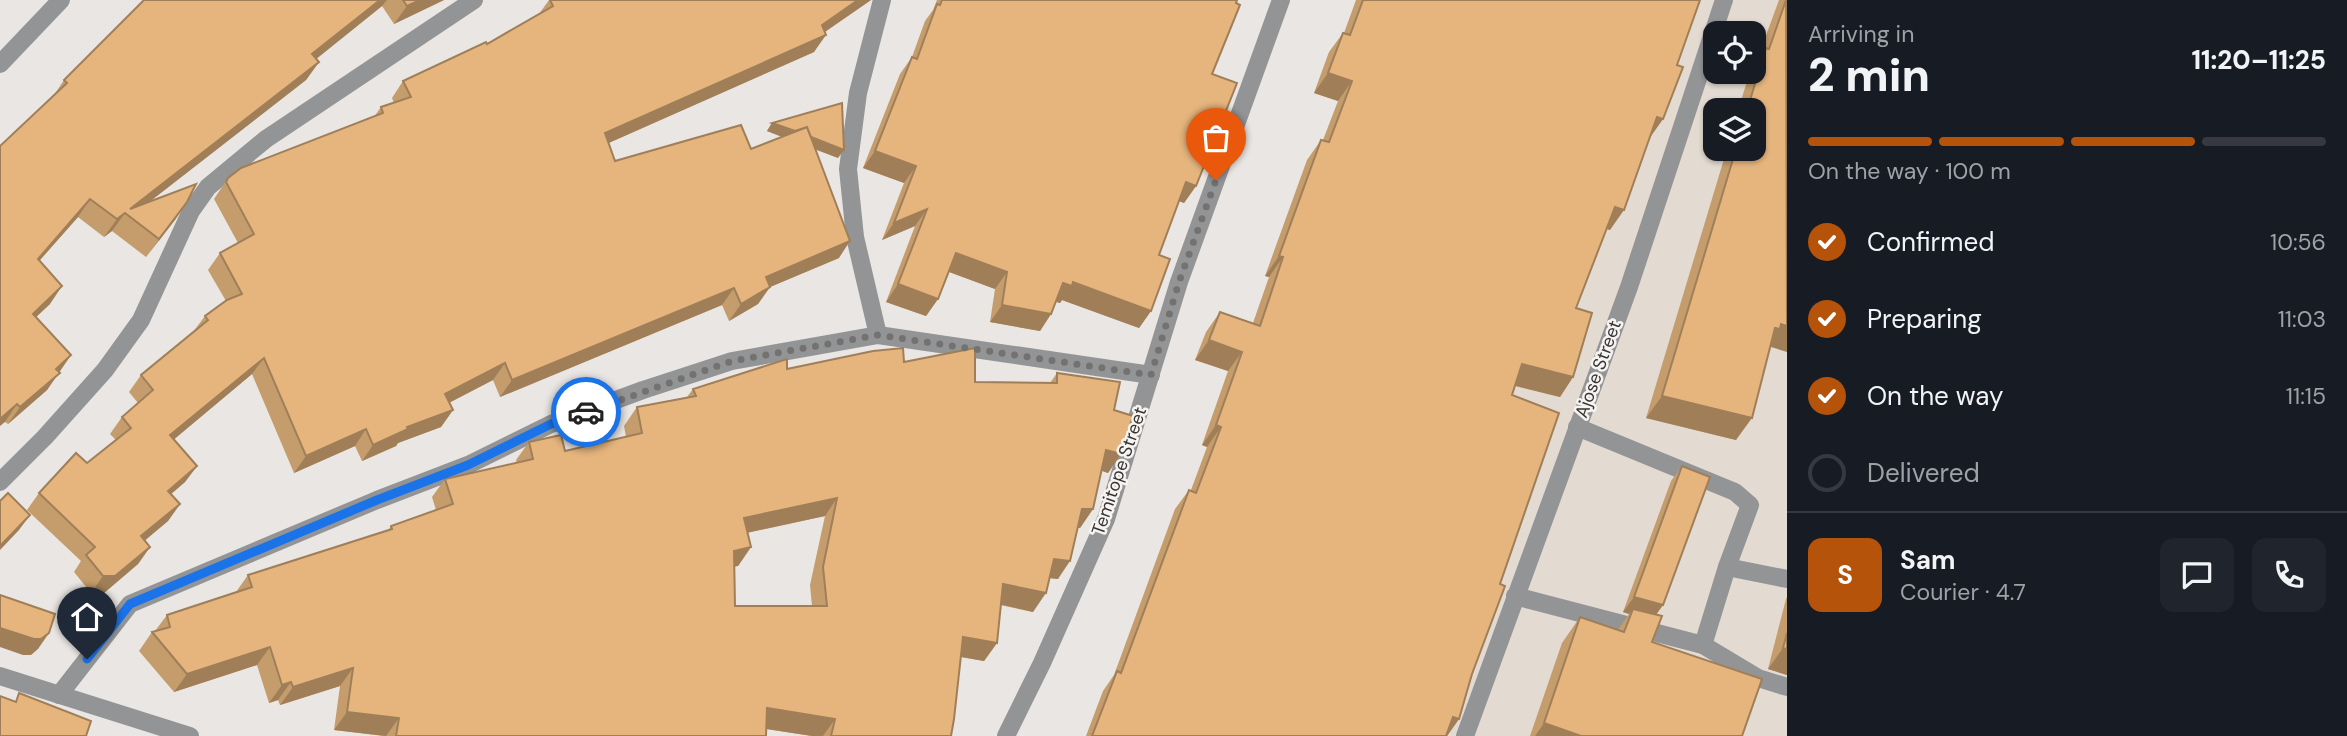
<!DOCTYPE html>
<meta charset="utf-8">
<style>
body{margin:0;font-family:"DM Sans",sans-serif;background:#20242c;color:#f1f3f6;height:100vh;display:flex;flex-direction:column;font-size:26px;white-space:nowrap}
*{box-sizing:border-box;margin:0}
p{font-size:23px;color:#9ea1a6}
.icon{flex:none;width:38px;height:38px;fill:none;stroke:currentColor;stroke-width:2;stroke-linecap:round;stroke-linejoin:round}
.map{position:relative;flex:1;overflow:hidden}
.drawer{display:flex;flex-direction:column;background:#171b24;width:560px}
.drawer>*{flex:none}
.tools{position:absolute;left:1703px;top:21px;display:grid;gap:14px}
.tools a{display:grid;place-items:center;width:63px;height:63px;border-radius:14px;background:#171b24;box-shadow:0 2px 5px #0004;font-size:35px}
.pin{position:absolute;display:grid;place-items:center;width:60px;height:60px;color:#fff;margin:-72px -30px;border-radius:50% 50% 50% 0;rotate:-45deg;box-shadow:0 0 7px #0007}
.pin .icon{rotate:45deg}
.courier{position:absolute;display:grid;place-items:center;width:70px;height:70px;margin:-35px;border:5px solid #1a73e8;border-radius:50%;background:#fff;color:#222;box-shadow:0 2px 9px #0007}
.summary em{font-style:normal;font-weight:800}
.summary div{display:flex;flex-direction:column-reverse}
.summary{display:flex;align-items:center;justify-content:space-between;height:119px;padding:0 21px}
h1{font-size:46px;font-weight:800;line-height:52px}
.bar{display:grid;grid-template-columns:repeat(4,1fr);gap:10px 7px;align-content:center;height:84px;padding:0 21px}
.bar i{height:9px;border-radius:5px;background:#363941}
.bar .active{background:#b45309}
.bar p{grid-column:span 4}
.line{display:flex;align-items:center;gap:18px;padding:0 21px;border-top:2px solid #363941}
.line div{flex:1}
.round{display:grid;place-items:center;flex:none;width:74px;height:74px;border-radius:14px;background:#20242c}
ol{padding:0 21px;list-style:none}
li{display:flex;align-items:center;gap:21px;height:77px}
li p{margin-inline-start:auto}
li .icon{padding:7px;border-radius:50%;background:#b45309;color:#fff;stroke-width:4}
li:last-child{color:#9ea1a6}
li i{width:38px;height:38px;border:4px solid #363941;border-radius:50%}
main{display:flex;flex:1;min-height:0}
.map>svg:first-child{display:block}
.built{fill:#e3dad2;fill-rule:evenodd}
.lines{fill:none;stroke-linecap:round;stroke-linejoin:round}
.minor{stroke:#939495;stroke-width:18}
.wall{fill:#c59c6c;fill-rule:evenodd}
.shaded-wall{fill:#a07f58}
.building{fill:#e5b57d;stroke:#a07f58;stroke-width:2;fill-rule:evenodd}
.done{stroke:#747271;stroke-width:7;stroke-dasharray:0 12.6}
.route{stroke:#1a73e8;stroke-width:9}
.labels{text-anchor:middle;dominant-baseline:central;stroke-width:5;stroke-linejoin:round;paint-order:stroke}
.street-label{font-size:18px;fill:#353433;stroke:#f6f3f1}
</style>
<main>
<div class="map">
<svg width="1787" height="736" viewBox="0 0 1787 736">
<rect width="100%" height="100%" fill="#e9e6e3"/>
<!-- built -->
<path class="built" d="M 1578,0 L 1787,0 L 1787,736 L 1323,736 ZM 1715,33 L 1754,33 L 1754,72 L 1715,72 ZM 1715,110 L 1754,110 L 1754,149 L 1715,149 Z"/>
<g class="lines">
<!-- minor -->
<g class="minor">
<path d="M 0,64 L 61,0"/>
<path d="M 878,335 L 855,237 L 848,169 L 858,93 L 882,0"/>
<path d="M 0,482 L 45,437 L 105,370 L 141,320 L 191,211 L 208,187 L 266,139 L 474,0"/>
<path d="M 1727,567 L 1787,579"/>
<path d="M 1515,596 L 1703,645 L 1727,567 L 1750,505 L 1735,492 L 1577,427"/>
<path d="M 1703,645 L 1758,678 L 1787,687"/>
<path d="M 0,676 L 190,736"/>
<path d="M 59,695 L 130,604 L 377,500 L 468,465 L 551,424 L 643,390 L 732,361 L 878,335 L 1151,375"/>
<path d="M 1006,736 L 1042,663 L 1106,519 L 1179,282 L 1281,0"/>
<path d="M 1465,736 L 1629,287 L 1724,0"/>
</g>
</g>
<!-- wall -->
<g class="wall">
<path d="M 144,0 L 444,0 L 394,24 L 382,6 L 316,59 L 319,62 L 306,80 L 150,201 L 187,202 L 146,257 L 112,231 L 104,237 L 78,217 L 39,261 L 50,304 L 36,317 L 71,355 L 47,390 L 8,424 L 5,422 L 52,98 L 64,80 Z"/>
<path d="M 549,0 L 871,0 L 825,32 L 814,52 L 608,143 L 615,161 L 751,149 L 782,137 L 767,131 L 772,123 L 838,158 L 815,149 L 839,258 L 770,287 L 758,304 L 729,321 L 722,305 L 500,397 L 493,380 L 449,403 L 453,410 L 441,427 L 398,443 L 396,446 L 362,461 L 355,446 L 294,473 L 252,374 L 174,439 L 197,466 L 185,482 L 171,494 L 180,504 L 168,521 L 145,540 L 150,547 L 138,564 L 104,593 L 91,593 L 74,572 L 81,561 L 27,510 L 39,493 L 87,463 L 116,440 L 110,434 L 122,417 L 138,403 L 129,392 L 141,375 L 193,332 L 205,316 L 226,301 L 208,270 L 220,253 L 238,243 L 214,199 L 228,178 L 374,117 L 381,107 L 394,103 L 392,98 L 403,81 L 487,44 L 539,14 Z"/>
<path d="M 937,0 L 1237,0 L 1212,74 L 1196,186 L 1184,203 L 1179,201 L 1159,255 L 1151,311 L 1139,328 L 1062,300 L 1060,303 L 1056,302 L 1051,314 L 1040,331 L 990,322 L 995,289 L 949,272 L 938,299 L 926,316 L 886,302 L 915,226 L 882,240 L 904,183 L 863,168 L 900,74 L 912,57 L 925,21 L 933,10 Z"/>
<path d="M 1356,0 L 1700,0 L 1677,65 L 1663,119 L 1649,138 L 1610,230 L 1607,229 L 1576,308 L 1573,377 L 1560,397 L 1515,386 L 1512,395 L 1500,584 L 1459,719 L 1447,736 L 1086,736 L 1103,691 L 1114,675 L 1175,509 L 1189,490 L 1191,490 L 1207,447 L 1202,445 L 1228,371 L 1195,360 L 1206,332 L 1220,312 L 1253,323 L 1269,277 L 1265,276 L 1307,160 L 1321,140 L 1323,140 L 1338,101 L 1314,93 L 1329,52 L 1343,33 L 1344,33 Z"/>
<path d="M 1779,0 L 1787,0 L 1770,347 L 1736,440 L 1646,418 L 1727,149 L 1754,149 L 1754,110 L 1738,110 L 1750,72 L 1754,72 L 1754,66 L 1757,60 Z"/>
<path d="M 904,362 L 975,382 L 1050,383 L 1057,373 L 1114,410 L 1121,454 L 1108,473 L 1101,470 L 1093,509 L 1080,528 L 1077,528 L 1058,579 L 1049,578 L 1033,612 L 1000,605 L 997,643 L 984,661 L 961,657 L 951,736 L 812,736 L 766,729 L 766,736 L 384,736 L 334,730 L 340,686 L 280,705 L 278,700 L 269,703 L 257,665 L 174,692 L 139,651 L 152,632 L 155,631 L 167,615 L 236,592 L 248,575 L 388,531 L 391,526 L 436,510 L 432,497 L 445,479 L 517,463 L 516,460 L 529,442 L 565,451 L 626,437 L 624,426 L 637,407 L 687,397 L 693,389 L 787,369 ZM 825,516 L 810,585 L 812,606 L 735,606 L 734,566 L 738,566 L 751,547 L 747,533 Z"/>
<path d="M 1682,466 L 1663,605 L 1656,615 L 1652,642 L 1742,736 L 1530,736 L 1562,643 L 1580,617 L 1618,630 L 1629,614 L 1623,612 L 1671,481 Z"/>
<path d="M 1787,597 L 1787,675 L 1768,669 L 1786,599 Z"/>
</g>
<!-- shaded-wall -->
<g class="shaded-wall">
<path d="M 380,0 L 387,0 L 382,6 L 300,72 L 312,54 Z"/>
<path d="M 420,0 L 444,0 L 394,24 L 407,6 Z"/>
<path d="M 858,0 L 871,0 L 810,42 L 822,25 Z"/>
<path d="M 826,35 L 814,52 L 593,150 L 605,133 Z"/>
<path d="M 319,62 L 306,80 L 130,217 L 130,209 Z"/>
<path d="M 1328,73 L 1352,81 L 1338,101 L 1314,93 Z"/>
<path d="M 1657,117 L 1663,119 L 1649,139 Z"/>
<path d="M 772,123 L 844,150 L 838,158 L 767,131 Z"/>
<path d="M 875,151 L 916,166 L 904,183 L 863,168 Z"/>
<path d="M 1186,182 L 1196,186 L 1184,203 L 1174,199 Z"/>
<path d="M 90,199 L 78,217 L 25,277 L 38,259 Z"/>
<path d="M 187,202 L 175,220 L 146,257 L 159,239 Z"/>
<path d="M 1615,207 L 1624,210 L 1610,230 L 1601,227 Z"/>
<path d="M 927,209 L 915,226 L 882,240 L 894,223 Z"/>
<path d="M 125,213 L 112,231 L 104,237 L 117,219 Z"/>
<path d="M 850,241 L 839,258 L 770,287 L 758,304 L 729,321 L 741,304 L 766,277 Z"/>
<path d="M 956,253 L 1007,272 L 995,289 L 944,270 Z"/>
<path d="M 1279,256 L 1283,257 L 1269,277 L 1265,276 Z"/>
<path d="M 1073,282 L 1151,311 L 1139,328 L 1062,300 L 1060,303 L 1051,300 L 1063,283 Z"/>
<path d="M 898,284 L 938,299 L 926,316 L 886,302 Z"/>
<path d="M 62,286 L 50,304 L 20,332 L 33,314 Z"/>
<path d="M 734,288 L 722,305 L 500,397 L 512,380 Z"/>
<path d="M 1002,305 L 1051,314 L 1040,331 L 990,322 Z"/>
<path d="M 1781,324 L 1787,326 L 1787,352 L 1768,346 L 1775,328 Z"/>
<path d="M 1209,340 L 1242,352 L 1228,371 L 1195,360 Z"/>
<path d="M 71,355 L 47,390 L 8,424 L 20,407 L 56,369 Z"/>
<path d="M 264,358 L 252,374 L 159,452 L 170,435 Z"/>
<path d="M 505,363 L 493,380 L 433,411 L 445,394 Z"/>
<path d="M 1522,364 L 1573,377 L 1560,397 L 1508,384 Z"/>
<path d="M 1662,396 L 1752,418 L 1736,440 L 1646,418 Z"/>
<path d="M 17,404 L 5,422 L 0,426 L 0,419 Z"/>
<path d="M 453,410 L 441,427 L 398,443 L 396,446 L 362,461 L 373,445 L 407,427 Z"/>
<path d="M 1216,425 L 1221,427 L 1207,447 L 1202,445 Z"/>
<path d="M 366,429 L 355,446 L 294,473 L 306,456 Z"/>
<path d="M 1106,450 L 1121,454 L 1108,473 L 1093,468 Z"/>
<path d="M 197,466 L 185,482 L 156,507 L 168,491 Z"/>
<path d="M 837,498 L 825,516 L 731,536 L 744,518 Z"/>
<path d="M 180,504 L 168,521 L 130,553 L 141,536 Z"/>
<path d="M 1082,509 L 1093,509 L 1080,528 L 1069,527 Z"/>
<path d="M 30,515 L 19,530 L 0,550 L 0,546 Z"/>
<path d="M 150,547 L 138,564 L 104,593 L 91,593 L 103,576 Z"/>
<path d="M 751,547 L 738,566 L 721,569 L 734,551 Z"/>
<path d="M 1054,559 L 1070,561 L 1058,579 L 1041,577 Z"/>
<path d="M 1003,584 L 1046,593 L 1033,612 L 990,602 Z"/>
<path d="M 1634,597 L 1663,605 L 1652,620 L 1633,609 L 1629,614 L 1623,612 Z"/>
<path d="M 0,628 L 49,633 L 38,649 L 31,655 L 23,655 L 0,647 Z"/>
<path d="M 963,637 L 997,643 L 984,661 L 950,655 Z"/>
<path d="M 270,647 L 257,665 L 174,692 L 187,674 Z"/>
<path d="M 1783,648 L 1787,649 L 1787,675 L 1768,669 Z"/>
<path d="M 353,668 L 340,686 L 280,705 L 293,687 Z"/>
<path d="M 291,682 L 278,700 L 269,703 L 282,685 Z"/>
<path d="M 767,708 L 835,719 L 823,736 L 812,736 L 754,727 Z"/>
<path d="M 347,712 L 399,718 L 386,736 L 334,730 Z"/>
<path d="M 1453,717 L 1459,719 L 1447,736 L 1440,736 Z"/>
<path d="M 1544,723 L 1581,736 L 1535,736 Z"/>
</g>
<!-- building -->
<g class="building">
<path d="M 144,0 L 380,0 L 312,54 L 319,62 L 130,209 L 196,184 L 187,202 L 159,239 L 125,213 L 117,219 L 90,199 L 38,259 L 62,286 L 33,314 L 71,355 L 56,369 L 60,373 L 20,407 L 17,404 L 0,419 L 0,146 L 67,83 L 64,80 Z"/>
<path d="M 403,0 L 420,0 L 407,6 Z"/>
<path d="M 550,0 L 858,0 L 822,25 L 826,35 L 605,133 L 615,161 L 741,125 L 751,149 L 807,127 L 850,241 L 766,277 L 770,287 L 741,304 L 734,288 L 512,380 L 505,363 L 445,394 L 453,410 L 407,427 L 408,429 L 373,445 L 366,429 L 306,456 L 264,358 L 170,435 L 197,466 L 168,491 L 180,504 L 141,536 L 150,547 L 115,576 L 103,576 L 86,555 L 95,547 L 39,493 L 76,453 L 87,463 L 131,428 L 122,417 L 153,390 L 141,375 L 208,320 L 205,316 L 227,300 L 242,294 L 220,253 L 254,234 L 226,182 L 228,178 L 241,168 L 383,113 L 381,107 L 411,97 L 403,81 L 486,42 L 487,44 L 553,6 Z"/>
<path d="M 942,0 L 1237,0 L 1236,3 L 1240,5 L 1212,74 L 1237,83 L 1196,186 L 1186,182 L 1159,255 L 1170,259 L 1151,311 L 1073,282 L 1072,286 L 1063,283 L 1051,314 L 1002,305 L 1007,272 L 956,253 L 938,299 L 898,284 L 927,209 L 894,223 L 916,166 L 875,151 L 912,57 L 917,59 L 937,4 L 940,5 Z"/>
<path d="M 1363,0 L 1700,0 L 1677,65 L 1683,67 L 1663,119 L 1657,117 L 1624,210 L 1615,207 L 1576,308 L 1592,313 L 1573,377 L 1522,364 L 1512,395 L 1559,413 L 1500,584 L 1505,586 L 1472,674 L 1459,719 L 1453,717 L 1446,736 L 1092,736 L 1117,671 L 1121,673 L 1189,490 L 1196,493 L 1221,427 L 1216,425 L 1242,352 L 1209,340 L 1220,312 L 1260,326 L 1283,257 L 1279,256 L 1321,140 L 1329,142 L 1352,81 L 1328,73 L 1343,33 L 1350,35 Z"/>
<path d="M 1786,0 L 1787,326 L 1781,324 L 1780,329 L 1775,328 L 1752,418 L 1662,396 L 1736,149 L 1754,149 L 1754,110 L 1747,110 L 1766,48 L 1769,49 Z"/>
<path d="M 842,103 L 844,150 L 811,137 L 807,127 L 795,131 L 772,123 Z"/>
<path d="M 903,348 L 904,362 L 975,348 L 975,382 L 1057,383 L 1057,373 L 1120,382 L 1114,410 L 1133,416 L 1121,454 L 1106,450 L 1093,509 L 1082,509 L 1070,561 L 1054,559 L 1046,593 L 1003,584 L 997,643 L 963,637 L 954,719 L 951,736 L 831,736 L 835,719 L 767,708 L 766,736 L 396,736 L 399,718 L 347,712 L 353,668 L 293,687 L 291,682 L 282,685 L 270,647 L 187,674 L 152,632 L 170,627 L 167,615 L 252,587 L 248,575 L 392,529 L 391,526 L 453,504 L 445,479 L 533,459 L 529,442 L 561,435 L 565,451 L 642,433 L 637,407 L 696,396 L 693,389 L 787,359 L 787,369 L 873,351 ZM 837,498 L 823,567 L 827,606 L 735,606 L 734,551 L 751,547 L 744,518 Z"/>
<path d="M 1682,466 L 1710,477 L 1663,605 L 1634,597 Z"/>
<path d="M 8,493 L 30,515 L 0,546 L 0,501 Z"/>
<path d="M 0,595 L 55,614 L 49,633 L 41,639 L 34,639 L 0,628 Z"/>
<path d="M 1633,609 L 1662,616 L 1652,642 L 1762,679 L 1742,736 L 1581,736 L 1544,723 L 1580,617 L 1624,632 Z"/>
<path d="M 1787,633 L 1787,649 L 1783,648 Z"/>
<path d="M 19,693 L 91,721 L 86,736 L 0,736 L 0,696 L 16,702 Z"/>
</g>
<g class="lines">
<!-- done -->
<path class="done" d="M 586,412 L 732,361 L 878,335 L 1151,375 L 1179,282 L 1216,180"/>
<!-- route -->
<path class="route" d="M 87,659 L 130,604 L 377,500 L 468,465 L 551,424 L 586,412"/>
</g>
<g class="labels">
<!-- street labels -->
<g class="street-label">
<text transform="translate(1598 369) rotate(-70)">Ajose Street</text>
<text transform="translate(1119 471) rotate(-71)">Temitope Street</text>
</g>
</g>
</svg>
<div class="tools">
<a><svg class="icon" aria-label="locate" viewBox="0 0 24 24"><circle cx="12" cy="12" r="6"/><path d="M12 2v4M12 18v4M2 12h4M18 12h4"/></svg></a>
<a><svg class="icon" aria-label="layers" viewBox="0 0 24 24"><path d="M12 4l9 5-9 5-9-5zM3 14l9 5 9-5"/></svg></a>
</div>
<div class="pin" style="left:1216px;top:180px;background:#ea580c"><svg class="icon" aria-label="bag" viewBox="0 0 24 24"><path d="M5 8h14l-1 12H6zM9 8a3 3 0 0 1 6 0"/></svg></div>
<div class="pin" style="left:87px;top:659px;background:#1f2937"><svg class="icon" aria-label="home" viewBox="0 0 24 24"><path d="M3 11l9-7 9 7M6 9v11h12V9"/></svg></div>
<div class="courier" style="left:586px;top:412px"><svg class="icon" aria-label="car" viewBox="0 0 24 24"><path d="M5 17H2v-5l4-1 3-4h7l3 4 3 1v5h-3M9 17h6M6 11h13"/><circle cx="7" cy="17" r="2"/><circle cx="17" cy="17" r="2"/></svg></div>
</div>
<section class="drawer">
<div class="summary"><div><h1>2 min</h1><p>Arriving in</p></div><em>11:20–11:25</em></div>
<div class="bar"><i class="active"></i><i class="active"></i><i class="active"></i><i></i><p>On the way · 100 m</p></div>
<ol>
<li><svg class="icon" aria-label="check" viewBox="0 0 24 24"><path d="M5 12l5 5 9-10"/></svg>Confirmed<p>10:56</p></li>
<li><svg class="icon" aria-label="check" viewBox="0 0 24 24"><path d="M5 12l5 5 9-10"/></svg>Preparing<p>11:03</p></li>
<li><svg class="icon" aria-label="check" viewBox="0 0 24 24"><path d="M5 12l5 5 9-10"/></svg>On the way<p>11:15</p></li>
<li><i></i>Delivered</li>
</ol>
<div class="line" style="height:126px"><b class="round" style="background:#b45309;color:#fff">S</b><div><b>Sam</b><p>Courier · 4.7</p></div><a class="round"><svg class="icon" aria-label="chat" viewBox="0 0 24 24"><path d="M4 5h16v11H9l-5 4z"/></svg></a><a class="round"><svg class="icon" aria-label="phone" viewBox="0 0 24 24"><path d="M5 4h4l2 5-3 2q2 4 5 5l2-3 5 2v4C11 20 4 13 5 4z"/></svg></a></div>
</section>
</main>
